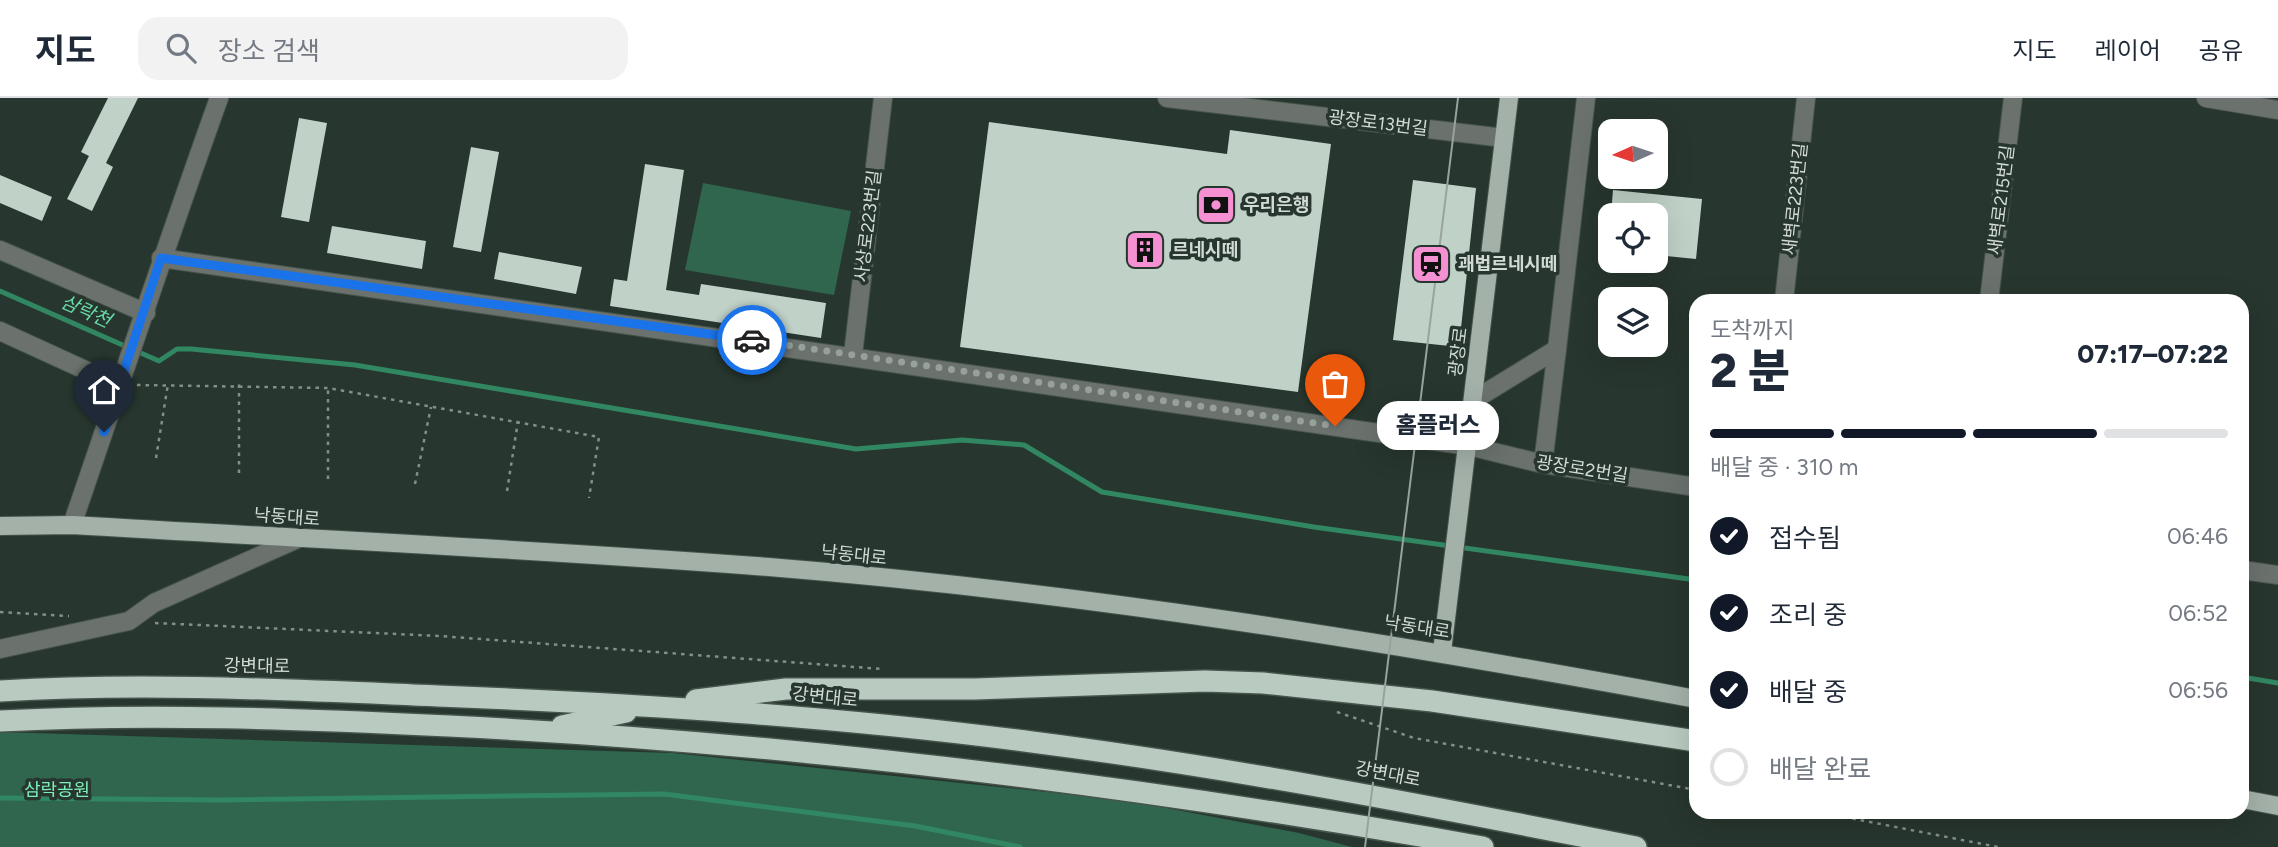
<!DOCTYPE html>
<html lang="ko">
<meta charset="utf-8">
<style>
body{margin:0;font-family:Figtree,"Noto Sans KR",sans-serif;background:#f2f2f3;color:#1f2937;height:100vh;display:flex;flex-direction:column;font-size:26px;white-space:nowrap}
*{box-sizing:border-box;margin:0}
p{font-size:23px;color:#747a83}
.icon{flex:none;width:38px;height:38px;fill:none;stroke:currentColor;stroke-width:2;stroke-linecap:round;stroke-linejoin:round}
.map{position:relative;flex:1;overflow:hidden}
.sheet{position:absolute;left:1689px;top:196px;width:560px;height:525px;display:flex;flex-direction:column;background:#fff;border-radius:21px;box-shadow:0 7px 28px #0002}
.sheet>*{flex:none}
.needle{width:46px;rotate:267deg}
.tools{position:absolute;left:1598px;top:21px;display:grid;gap:14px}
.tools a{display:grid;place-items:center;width:70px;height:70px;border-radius:14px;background:#fff;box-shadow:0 7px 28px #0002;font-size:35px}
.pin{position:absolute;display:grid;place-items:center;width:60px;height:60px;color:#fff;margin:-72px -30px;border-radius:50% 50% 50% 0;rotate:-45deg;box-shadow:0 0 7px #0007}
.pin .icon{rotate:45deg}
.courier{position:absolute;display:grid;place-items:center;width:70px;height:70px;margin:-35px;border:5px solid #1a73e8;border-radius:50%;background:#fff;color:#222;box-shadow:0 2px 9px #0007}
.bubble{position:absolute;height:49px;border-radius:21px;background:#fff;box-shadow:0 7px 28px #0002;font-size:23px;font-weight:800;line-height:49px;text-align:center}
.headline em{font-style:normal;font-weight:800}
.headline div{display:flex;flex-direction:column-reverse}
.headline{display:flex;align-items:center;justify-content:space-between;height:119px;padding:0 21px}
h1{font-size:46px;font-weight:800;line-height:52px}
.bar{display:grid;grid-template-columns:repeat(4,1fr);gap:10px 7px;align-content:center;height:84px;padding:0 21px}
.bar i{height:9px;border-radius:5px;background:#e0e1e3}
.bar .selected{background:#111827}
.bar p{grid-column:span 4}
ol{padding:0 21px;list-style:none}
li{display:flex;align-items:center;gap:21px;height:77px}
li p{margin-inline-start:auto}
li .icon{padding:7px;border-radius:50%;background:#111827;color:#fff;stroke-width:4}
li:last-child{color:#747a83}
li i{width:38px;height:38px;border:4px solid #e0e1e3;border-radius:50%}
header{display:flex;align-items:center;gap:42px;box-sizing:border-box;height:98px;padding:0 35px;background:#fff;border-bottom:2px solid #e0e1e3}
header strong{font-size:33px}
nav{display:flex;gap:38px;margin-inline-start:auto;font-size:24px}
.search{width:490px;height:63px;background:#f2f2f3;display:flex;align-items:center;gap:18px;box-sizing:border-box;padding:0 24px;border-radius:21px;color:#747a83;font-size:26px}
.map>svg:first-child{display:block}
.green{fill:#30664d}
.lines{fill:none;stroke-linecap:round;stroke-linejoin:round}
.stream{stroke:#318761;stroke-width:5}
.building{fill:#c0d1c7}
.minor-casing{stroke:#46544c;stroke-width:20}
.major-casing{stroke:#46544c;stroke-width:20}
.highway-casing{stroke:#46544c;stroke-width:24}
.path{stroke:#848f89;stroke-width:2.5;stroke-dasharray:3.5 5;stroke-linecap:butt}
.minor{stroke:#6b726e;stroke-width:18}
.major{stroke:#a3b1a9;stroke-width:18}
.highway{stroke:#b9cac0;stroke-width:21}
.tram{stroke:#99a39d;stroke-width:2}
.done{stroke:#96a19b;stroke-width:7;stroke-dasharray:0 12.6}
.route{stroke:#1a73e8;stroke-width:9}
.labels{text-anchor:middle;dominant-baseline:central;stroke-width:7;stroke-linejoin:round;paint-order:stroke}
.street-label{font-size:18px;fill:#d2dad5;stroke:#27362e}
.poi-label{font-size:18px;font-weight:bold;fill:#d2dad5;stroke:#27362e;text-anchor:start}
.park-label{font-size:18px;fill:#7cf0b9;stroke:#27362e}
.water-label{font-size:19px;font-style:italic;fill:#67dca6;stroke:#27362e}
</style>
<header>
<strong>지도</strong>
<div class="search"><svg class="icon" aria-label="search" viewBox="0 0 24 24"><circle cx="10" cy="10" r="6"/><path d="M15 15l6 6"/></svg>장소 검색</div>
<nav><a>지도</a><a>레이어</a><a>공유</a></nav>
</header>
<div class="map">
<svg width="2278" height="749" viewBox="0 0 2278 749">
<rect width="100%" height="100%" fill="#27362e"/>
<!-- green -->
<g class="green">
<path d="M 703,85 L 851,113 L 834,197 L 685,172 Z"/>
<path d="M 0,634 L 672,655 L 1124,702 L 1299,735 L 1352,749 L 0,749 Z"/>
</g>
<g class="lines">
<!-- stream -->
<g class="stream">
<path d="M 0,193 L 159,263 L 177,251 L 191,251 L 355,267 L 856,351 L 962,342 L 1024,347 L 1102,394 L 1314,429 L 1696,482"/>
<path d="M 2242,579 L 2278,585"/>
<path d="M 0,700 L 222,702 L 664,696 L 915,728 L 1020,749"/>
</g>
</g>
<!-- building -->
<g class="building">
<path d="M 108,0 L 138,0 L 106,65 L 113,69 L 92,113 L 67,101 L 89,58 L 81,54 Z"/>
<path d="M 299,20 L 327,25 L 309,124 L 281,119 Z"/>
<path d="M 989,24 L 1227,56 L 1230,32 L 1331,46 L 1298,294 L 960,249 Z"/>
<path d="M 471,49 L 499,54 L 481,154 L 453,149 Z"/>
<path d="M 645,66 L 684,72 L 666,192 L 699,197 L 701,186 L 826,205 L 821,240 L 610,208 L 614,181 L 627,183 Z"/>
<path d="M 0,77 L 52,99 L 42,123 L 0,105 Z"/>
<path d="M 1413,82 L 1476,90 L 1459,249 L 1393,242 Z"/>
<path d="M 1613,92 L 1702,101 L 1696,161 L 1656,157 L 1656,117 L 1611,117 Z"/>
<path d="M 332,128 L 426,143 L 422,171 L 327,155 Z"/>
<path d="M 499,154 L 582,169 L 576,196 L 494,181 Z"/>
</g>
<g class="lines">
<!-- minor casing -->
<g class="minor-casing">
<g id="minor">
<path d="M 1167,0 L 1504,40"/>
<path d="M 2206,0 L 2278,12"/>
<path d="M 0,152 L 146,215"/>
<path d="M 161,160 L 1469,348 L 1543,366 L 1696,389"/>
<path d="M 1784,203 L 1806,0"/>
<path d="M 1989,203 L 2013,0"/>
<path d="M 0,233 L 120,288"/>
<path d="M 1557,251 L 1586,0"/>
<path d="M 853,257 L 883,0"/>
<path d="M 1474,302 L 1557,251 L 1543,366"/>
<path d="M 72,427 C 121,284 168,142 219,0"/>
<path d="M 2242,472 L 2278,477"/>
<path d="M 0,551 L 129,523 L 154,505 L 297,441"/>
</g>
</g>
<!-- major casing -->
<g class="major-casing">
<g id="major">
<path d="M 0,428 L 72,427 C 305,441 537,451 769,469 C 1080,494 1389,544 1696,601"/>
<path d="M 1442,554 L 1509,0"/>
<path d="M 2242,701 L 2278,708"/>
</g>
</g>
<!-- highway casing -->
<g class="highway-casing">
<g id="highway">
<path d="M 0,593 C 146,584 292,592 438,598 C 637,606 835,618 1032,644 C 1235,670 1435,709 1636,749"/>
<path d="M 696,602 L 786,591 L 975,591 L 1205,583 L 1263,585 L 1432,603 L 1696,643"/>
<path d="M 0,623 C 149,615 300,621 449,628 C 796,645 1141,688 1483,749"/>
<path d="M 562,628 L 626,614"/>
</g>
</g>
<!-- path -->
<g class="path">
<path d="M 137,287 L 328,290 L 599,339 L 589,400"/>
<path d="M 156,360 L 168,286"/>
<path d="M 239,375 L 239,286"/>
<path d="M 328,381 L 328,290"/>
<path d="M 415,386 L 431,309"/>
<path d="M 507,393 L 518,323"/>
<path d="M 0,514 L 69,518"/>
<path d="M 155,525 L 440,538 L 882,571"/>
<path d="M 1337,614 L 1414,640 L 1696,692"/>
<path d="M 1819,714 L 1998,749"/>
</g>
<!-- minor -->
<use href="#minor" class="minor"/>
<!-- major -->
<use href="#major" class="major"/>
<!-- highway -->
<use href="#highway" class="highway"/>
<!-- tram -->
<path class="tram" d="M 1365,749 L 1458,0"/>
</g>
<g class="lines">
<!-- done -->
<path class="done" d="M 752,242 L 1335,328"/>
<!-- route -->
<path class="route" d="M 104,334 L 161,160 L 752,242"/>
</g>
<!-- icons -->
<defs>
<g id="bank-square" transform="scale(2.0125)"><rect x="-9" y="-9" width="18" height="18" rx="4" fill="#f591d2" stroke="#27362e"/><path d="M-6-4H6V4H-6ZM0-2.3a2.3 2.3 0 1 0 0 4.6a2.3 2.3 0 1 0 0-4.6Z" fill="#111"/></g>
<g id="building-square" transform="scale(2.0125)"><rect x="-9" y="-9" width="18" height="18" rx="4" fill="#f591d2" stroke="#27362e"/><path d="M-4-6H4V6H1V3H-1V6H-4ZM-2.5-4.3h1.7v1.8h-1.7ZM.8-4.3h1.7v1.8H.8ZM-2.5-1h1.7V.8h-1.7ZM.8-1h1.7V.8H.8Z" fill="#111"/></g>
<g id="station-square" transform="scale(2.0125)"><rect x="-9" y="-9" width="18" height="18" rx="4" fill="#f591d2" stroke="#27362e"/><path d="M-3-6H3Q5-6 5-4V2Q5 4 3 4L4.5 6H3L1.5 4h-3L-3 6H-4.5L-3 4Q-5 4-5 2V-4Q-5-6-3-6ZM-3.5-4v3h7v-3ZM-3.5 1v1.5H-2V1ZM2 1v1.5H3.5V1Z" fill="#111"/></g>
</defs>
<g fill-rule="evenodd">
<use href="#bank-square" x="1216" y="107"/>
<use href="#building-square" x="1145" y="152"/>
<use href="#station-square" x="1431" y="166"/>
</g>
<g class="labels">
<!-- street labels -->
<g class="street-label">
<text transform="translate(1378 25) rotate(7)">광장로13번길</text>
<text transform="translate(1795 101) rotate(-84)">새벽로223번길</text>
<text transform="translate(2001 102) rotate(-83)">새벽로215번길</text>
<text transform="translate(868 128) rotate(-83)">사상로223번길</text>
<text transform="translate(1458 254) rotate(-83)">광장로</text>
<text transform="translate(1582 371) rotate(9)">광장로2번길</text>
<text transform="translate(287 419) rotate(4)">낙동대로</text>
<text transform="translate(854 457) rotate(6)">낙동대로</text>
<text transform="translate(1417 529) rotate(9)">낙동대로</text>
<text transform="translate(257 568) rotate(1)">강변대로</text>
<text transform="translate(825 599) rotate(6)">강변대로</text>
<text transform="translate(1388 676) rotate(11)">강변대로</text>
</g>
<!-- poi labels -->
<g class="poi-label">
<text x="1243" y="107">우리은행</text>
<text x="1172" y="152">르네시떼</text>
<text x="1458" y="166">괘법르네시떼</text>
</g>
<!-- park labels -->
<g class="park-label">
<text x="57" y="692">삼락공원</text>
</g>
<!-- water labels -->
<g class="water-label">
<text transform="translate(86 213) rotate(24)">삼락천</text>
</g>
</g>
</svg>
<div class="tools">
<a><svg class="needle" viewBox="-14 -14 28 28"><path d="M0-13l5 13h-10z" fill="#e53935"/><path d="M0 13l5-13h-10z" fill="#747a83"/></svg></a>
<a><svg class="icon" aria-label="locate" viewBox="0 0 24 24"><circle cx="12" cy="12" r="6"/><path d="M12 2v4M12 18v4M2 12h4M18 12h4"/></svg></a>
<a><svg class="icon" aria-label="layers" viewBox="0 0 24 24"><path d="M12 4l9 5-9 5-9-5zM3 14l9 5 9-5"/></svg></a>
</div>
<div class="pin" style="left:1335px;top:328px;background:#ea580c"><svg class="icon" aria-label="bag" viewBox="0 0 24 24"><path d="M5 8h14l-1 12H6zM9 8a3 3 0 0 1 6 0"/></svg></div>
<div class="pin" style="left:104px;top:334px;background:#1f2937"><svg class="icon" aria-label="home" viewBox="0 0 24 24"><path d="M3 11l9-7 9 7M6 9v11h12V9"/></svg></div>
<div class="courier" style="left:752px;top:242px"><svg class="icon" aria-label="car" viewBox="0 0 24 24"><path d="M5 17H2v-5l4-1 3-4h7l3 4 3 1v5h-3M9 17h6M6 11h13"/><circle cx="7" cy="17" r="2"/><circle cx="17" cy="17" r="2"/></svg></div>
<div class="bubble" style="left:1377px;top:303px;width:122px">홈플러스</div>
<section class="sheet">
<div class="headline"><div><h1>2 분</h1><p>도착까지</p></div><em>07:17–07:22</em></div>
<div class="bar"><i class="selected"></i><i class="selected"></i><i class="selected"></i><i></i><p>배달 중 · 310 m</p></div>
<ol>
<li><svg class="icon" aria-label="check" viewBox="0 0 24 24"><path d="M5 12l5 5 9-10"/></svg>접수됨<p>06:46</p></li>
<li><svg class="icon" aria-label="check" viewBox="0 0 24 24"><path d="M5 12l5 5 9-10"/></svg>조리 중<p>06:52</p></li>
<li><svg class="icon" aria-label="check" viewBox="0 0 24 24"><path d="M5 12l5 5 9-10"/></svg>배달 중<p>06:56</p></li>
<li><i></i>배달 완료</li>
</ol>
</section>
</div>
